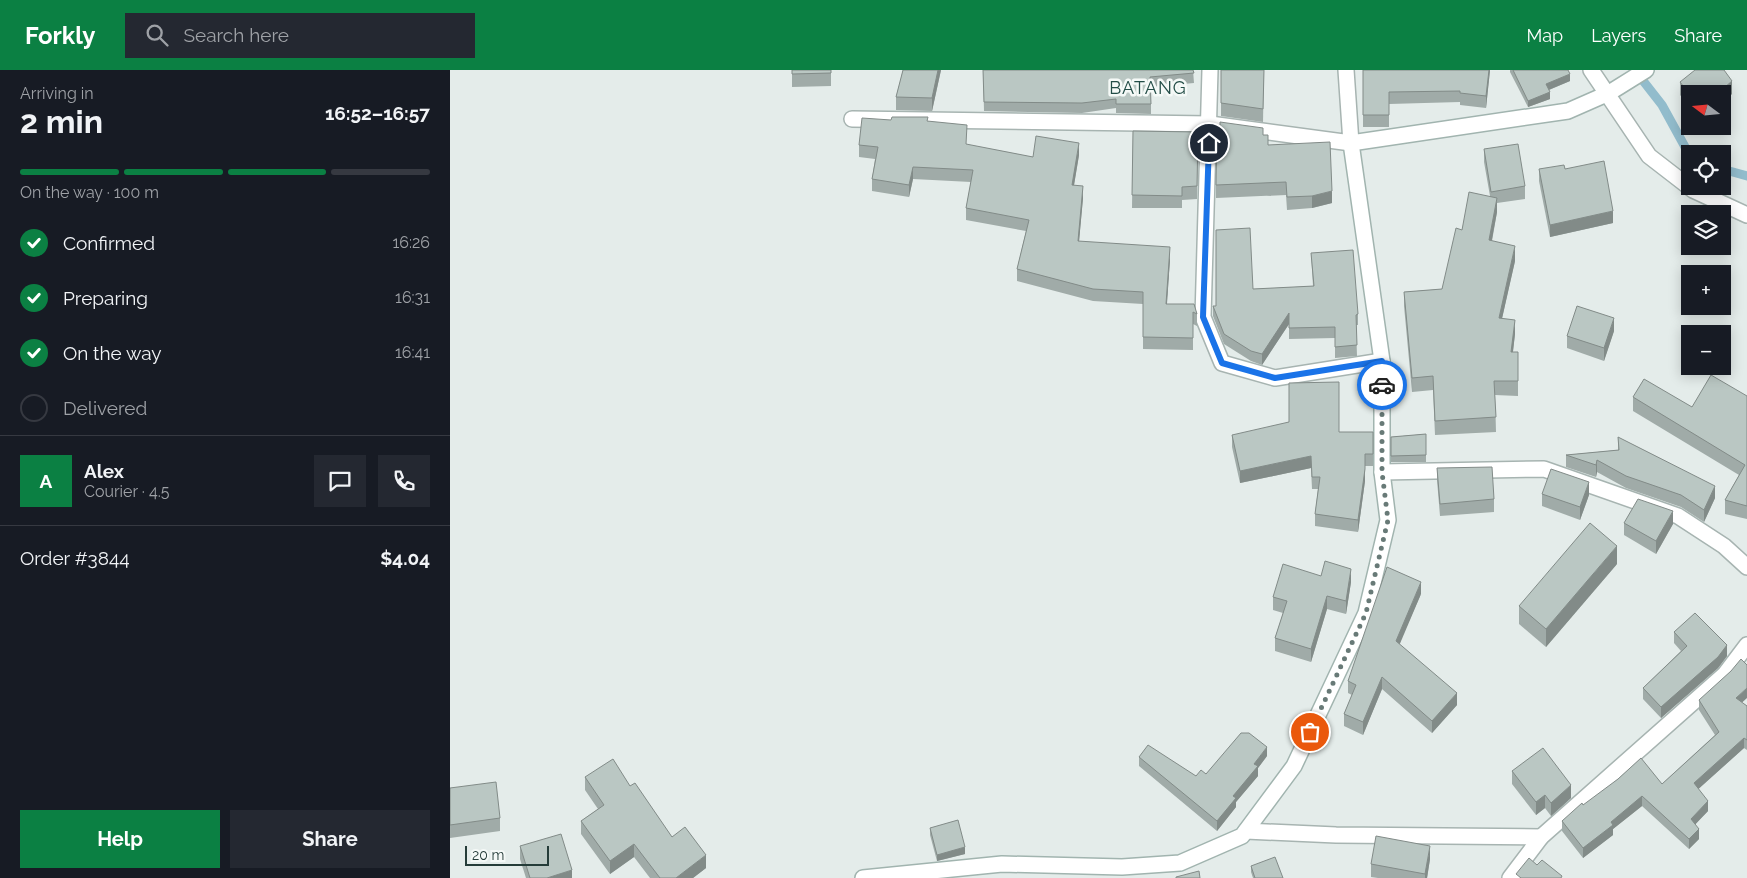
<!DOCTYPE html>
<meta charset="utf-8">
<style>
body{margin:0;font-family:Raleway,sans-serif;background:#242831;color:#f1f3f6;height:100vh;display:flex;flex-direction:column;font-size:19px;white-space:nowrap}
*{box-sizing:border-box;margin:0}
p{font-size:16px;color:#9ea1a6}
.icon{flex:none;width:28px;height:28px;fill:none;stroke:currentColor;stroke-width:2;stroke-linecap:round;stroke-linejoin:round}
.map{position:relative;flex:1;overflow:hidden}
.side{display:flex;flex-direction:column;background:#171b24;width:450px}
.side>*{flex:none}
.needle{width:32px;rotate:286deg}
.buttons{position:absolute;left:1231px;top:15px;display:grid;gap:10px}
.buttons a{display:grid;place-items:center;width:50px;height:50px;border-radius:0px;background:#171b24;box-shadow:0 2px 12px #0003;font-size:25px}
.scale{position:absolute;left:15px;bottom:12px;width:84px;box-sizing:border-box;padding-left:5px;border:2px solid #253c39;border-top:0;font-size:14px;line-height:18px;white-space:nowrap;color:#253c39;-webkit-text-stroke:4px #f5f9f7;paint-order:stroke}
.pin{position:absolute;display:grid;place-items:center;width:42px;height:42px;color:#fff;margin:-21px;border:2px solid #fff;border-radius:50%;box-shadow:0 1px 5px #0007}
.courier{position:absolute;display:grid;place-items:center;width:50px;height:50px;margin:-25px;border:4px solid #1a73e8;border-radius:50%;background:#fff;color:#222;box-shadow:0 1px 6px #0007}
.headline em{font-style:normal;font-weight:700}
.headline div{display:flex;flex-direction:column-reverse}
.headline{display:flex;align-items:center;justify-content:space-between;height:85px;padding:0 20px}
h1{font-size:32px;font-weight:700;line-height:38px}
.bar{display:grid;grid-template-columns:repeat(4,1fr);gap:8px 5px;align-content:center;height:60px;padding:0 20px}
.bar i{height:6px;border-radius:4px;background:#363941}
.bar .on{background:#0b8043}
.bar p{grid-column:span 4}
.line{display:flex;align-items:center;gap:12px;padding:0 20px;border-top:1px solid #363941}
.line div{flex:1}
.round{display:grid;place-items:center;flex:none;width:52px;height:52px;border-radius:0px;background:#242831}
ol{padding:0 20px;list-style:none}
li{display:flex;align-items:center;gap:15px;height:55px}
li p{margin-inline-start:auto}
li .icon{padding:5px;border-radius:50%;background:#0b8043;color:#fff;stroke-width:4}
li:last-child{color:#9ea1a6}
li i{width:28px;height:28px;border:2px solid #363941;border-radius:50%}
.button{display:flex;gap:10px;margin-top:auto;padding:10px 20px}
.button a{flex:1;height:58px;border-radius:0px;background:#0b8043;color:#fff;font-size:20px;font-weight:700;line-height:58px;text-align:center}
.button a+a{background:#242831;color:#f1f3f6}
header{display:flex;align-items:center;gap:30px;box-sizing:border-box;height:70px;padding:0 25px;background:#0b8043;color:#fff}
header strong{font-size:24px}
nav{display:flex;gap:28px;margin-inline-start:auto;font-size:18px}
.search{width:350px;height:45px;background:#242831;display:flex;align-items:center;gap:12px;box-sizing:border-box;padding:0 18px;border-radius:0px;color:#9ea1a6;font-size:19px}
main{display:flex;flex:1;min-height:0}
.map>svg:first-child{display:block}
.lines{fill:none;stroke-linecap:round;stroke-linejoin:round}
.stream{stroke:#92bccc;stroke-width:9}
.street-casing{stroke:#a7b4b1;stroke-width:18}
.secondary-casing{stroke:#a1b4af;stroke-width:18}
.street{stroke:#fff;stroke-width:15}
.secondary{stroke:#fff;stroke-width:15}
.wall{fill:#a0aba8}
.shaded-wall{fill:#828b88}
.building{fill:#bac7c3;stroke:#828b88}
.done{stroke:#687a77;stroke-width:5;stroke-dasharray:0 9}
.route{stroke:#1a73e8;stroke-width:6}
.labels{text-anchor:middle;dominant-baseline:central;stroke-width:5;stroke-linejoin:round;paint-order:stroke}
.quarter-label{font-size:18px;letter-spacing:1px;fill:#234d47;stroke:#f5f9f7}
</style>
<header>
<strong>Forkly</strong>
<div class="search"><svg class="icon" aria-label="search" viewBox="0 0 24 24"><circle cx="10" cy="10" r="6"/><path d="M15 15l6 6"/></svg>Search here</div>
<nav><a>Map</a><a>Layers</a><a>Share</a></nav>
</header>
<main>
<section class="side">
<div class="headline"><div><h1>2 min</h1><p>Arriving in</p></div><em>16:52–16:57</em></div>
<div class="bar"><i class="on"></i><i class="on"></i><i class="on"></i><i></i><p>On the way · 100 m</p></div>
<ol>
<li><svg class="icon" aria-label="check" viewBox="0 0 24 24"><path d="M5 12l5 5 9-10"/></svg>Confirmed<p>16:26</p></li>
<li><svg class="icon" aria-label="check" viewBox="0 0 24 24"><path d="M5 12l5 5 9-10"/></svg>Preparing<p>16:31</p></li>
<li><svg class="icon" aria-label="check" viewBox="0 0 24 24"><path d="M5 12l5 5 9-10"/></svg>On the way<p>16:41</p></li>
<li><i></i>Delivered</li>
</ol>
<div class="line" style="height:90px"><b class="round" style="background:#0b8043;color:#fff">A</b><div><b>Alex</b><p>Courier · 4.5</p></div><a class="round"><svg class="icon" aria-label="chat" viewBox="0 0 24 24"><path d="M4 5h16v11H9l-5 4z"/></svg></a><a class="round"><svg class="icon" aria-label="phone" viewBox="0 0 24 24"><path d="M5 4h4l2 5-3 2q2 4 5 5l2-3 5 2v4C11 20 4 13 5 4z"/></svg></a></div>
<div class="line" style="height:65px"><div>Order #3844</div><b>$4.04</b></div>
<div class="button"><a>Help</a><a>Share</a></div>
</section>
<div class="map">
<svg width="1297" height="808" viewBox="0 0 1297 808">
<rect width="100%" height="100%" fill="#e4ecea"/>
<g class="lines">
<!-- stream -->
<g class="stream">
<path d="M 1187,3 L 1212,35 L 1240,86"/>
<path d="M 1272,99 L 1297,106"/>
</g>
<!-- street casing -->
<g class="street-casing">
<g id="street">
<path d="M 760,0 L 753,247 L 772,293 L 825,308 L 932,291"/>
<path d="M 1141,0 L 1199,86 L 1243,120 L 1297,145"/>
<path d="M 402,49 L 760,54 L 901,73 L 896,0"/>
<path d="M 932,402 L 1094,399 L 1228,446 L 1274,476 L 1297,497"/>
<path d="M 796,761 L 886,765 L 1091,767"/>
<path d="M 1060,808 L 1091,767 L 1275,604 L 1297,575"/>
</g>
</g>
<!-- secondary casing -->
<g class="secondary-casing">
<path id="secondary" d="M 413,808 L 552,794 L 672,797 L 730,793 L 792,766 L 844,696 L 916,543 L 938,450 L 932,402 L 932,291 L 901,73 L 1118,41 L 1159,23 L 1196,0"/>
</g>
<!-- street -->
<use href="#street" class="street"/>
<!-- secondary -->
<use href="#secondary" class="secondary"/>
</g>
<!-- wall -->
<g class="wall">
<path d="M 342,0 L 381,0 L 381,16 L 342,17 Z"/>
<path d="M 453,0 L 491,0 L 482,41 L 446,40 L 446,27 Z"/>
<path d="M 533,0 L 743,0 L 744,13 L 701,17 L 701,44 L 666,43 L 666,38 L 632,43 L 534,41 Z"/>
<path d="M 814,0 L 813,52 L 771,46 L 771,33 Z"/>
<path d="M 913,0 L 1040,0 L 1036,38 L 1010,35 L 1010,32 L 939,34 L 939,57 L 913,57 Z"/>
<path d="M 1060,0 L 1118,0 L 1120,11 L 1099,20 L 1100,29 L 1078,37 L 1060,2 Z"/>
<path d="M 1230,12 L 1282,24 L 1272,32 L 1272,24 L 1240,24 L 1240,38 L 1230,25 Z"/>
<path d="M 441,50 L 478,51 L 517,75 L 583,87 L 629,85 L 624,115 L 633,128 L 629,171 L 720,189 L 717,234 L 744,234 L 747,244 L 747,256 L 743,254 L 743,280 L 693,279 L 693,234 L 643,231 L 567,211 L 567,199 L 576,161 L 516,150 L 516,138 L 521,112 L 463,109 L 459,127 L 422,121 L 422,109 L 425,89 L 409,87 L 409,75 Z"/>
<path d="M 683,61 L 748,75 L 747,129 L 732,130 L 732,138 L 682,138 Z"/>
<path d="M 813,65 L 818,75 L 882,133 L 862,138 L 837,140 L 836,125 L 766,128 L 766,115 Z"/>
<path d="M 1034,79 L 1075,116 L 1075,129 L 1047,133 L 1047,142 L 1042,171 L 1065,191 L 1052,248 L 1065,264 L 1063,282 L 1068,282 L 1068,326 L 1045,325 L 1046,362 L 985,365 L 983,320 L 962,322 L 954,236 L 954,222 L 992,219 L 1012,160 L 1040,126 L 1034,92 Z"/>
<path d="M 1089,99 L 1115,99 L 1163,153 L 1100,167 L 1089,111 Z"/>
<path d="M 861,183 L 908,244 L 908,255 L 906,255 L 907,286 L 885,288 L 885,268 L 839,269 L 839,254 L 812,295 L 801,291 L 774,274 L 763,246 L 763,236 L 766,236 L 803,219 L 863,216 Z"/>
<path d="M 1164,261 L 1154,291 L 1117,278 L 1117,266 Z"/>
<path d="M 1297,326 L 1297,449 L 1275,444 L 1275,430 L 1289,405 L 1183,341 L 1183,327 L 1242,337 Z"/>
<path d="M 889,362 L 923,362 L 923,396 L 915,396 L 915,411 L 908,462 L 865,456 L 865,444 L 868,419 L 862,419 L 861,398 L 790,413 L 782,377 L 782,365 Z"/>
<path d="M 976,364 L 976,392 L 941,392 L 941,367 Z"/>
<path d="M 1168,367 L 1265,428 L 1254,452 L 1231,437 L 1176,418 L 1147,402 L 1146,407 L 1116,397 L 1116,385 L 1168,380 Z"/>
<path d="M 987,398 L 1044,429 L 1044,442 L 990,446 L 987,410 Z"/>
<path d="M 1092,424 L 1139,425 L 1130,450 L 1092,436 Z"/>
<path d="M 1174,453 L 1223,454 L 1206,484 L 1174,465 Z"/>
<path d="M 1167,494 L 1096,577 L 1069,554 L 1069,536 Z"/>
<path d="M 871,506 L 901,512 L 896,544 L 877,539 L 861,592 L 825,581 L 825,568 L 833,543 L 823,540 L 823,527 Z"/>
<path d="M 971,524 L 949,574 L 1007,635 L 982,663 L 932,619 L 913,665 L 894,656 L 894,644 L 902,625 L 898,623 L 898,611 Z"/>
<path d="M 1224,562 L 1277,586 L 1268,598 L 1211,648 L 1193,629 L 1193,618 L 1231,581 L 1224,573 Z"/>
<path d="M 1249,630 L 1292,633 L 1297,636 L 1297,680 L 1294,678 L 1248,719 L 1258,741 L 1245,754 L 1249,769 L 1239,779 L 1192,736 L 1163,759 L 1163,765 L 1133,788 L 1112,761 L 1112,751 L 1133,735 L 1212,714 L 1265,665 L 1249,640 Z"/>
<path d="M 817,686 L 808,698 L 808,706 L 786,732 L 786,737 L 767,761 L 689,696 L 689,687 L 746,706 Z"/>
<path d="M 1062,701 L 1121,728 L 1101,746 L 1095,738 L 1086,745 L 1062,714 Z"/>
<path d="M 135,707 L 180,716 L 222,767 L 256,798 L 243,808 L 200,808 L 184,787 L 160,804 L 131,764 L 131,751 L 148,739 L 135,720 Z"/>
<path d="M 0,718 L 50,748 L 50,761 L 0,768 Z"/>
<path d="M 480,758 L 515,784 L 487,791 L 480,765 Z"/>
<path d="M 70,776 L 122,808 L 76,808 L 70,789 Z"/>
<path d="M 980,789 L 977,808 L 928,808 L 921,807 L 921,794 Z"/>
<path d="M 801,796 L 833,808 L 803,808 L 801,802 Z"/>
</g>
<!-- shaded-wall -->
<g class="shaded-wall">
<path d="M 488,0 L 491,0 L 482,41 L 482,28 Z"/>
<path d="M 1039,0 L 1040,0 L 1036,38 L 1036,26 Z"/>
<path d="M 1120,4 L 1120,11 L 1096,21 L 1096,14 Z"/>
<path d="M 1282,11 L 1282,24 L 1272,32 L 1272,24 L 1267,24 Z"/>
<path d="M 1100,22 L 1100,29 L 1078,37 L 1078,31 Z"/>
<path d="M 629,73 L 629,85 L 622,127 L 622,115 Z"/>
<path d="M 463,97 L 463,109 L 459,127 L 459,115 Z"/>
<path d="M 633,116 L 633,128 L 628,183 L 628,171 Z"/>
<path d="M 882,121 L 882,133 L 862,138 L 862,126 Z"/>
<path d="M 1047,128 L 1047,142 L 1039,185 L 1039,170 Z"/>
<path d="M 1163,141 L 1163,153 L 1100,167 L 1100,155 Z"/>
<path d="M 1065,176 L 1065,191 L 1049,262 L 1049,248 Z"/>
<path d="M 720,177 L 720,189 L 716,246 L 716,234 Z"/>
<path d="M 839,243 L 839,254 L 812,295 L 812,284 Z"/>
<path d="M 1164,248 L 1164,261 L 1154,291 L 1154,278 Z"/>
<path d="M 1065,250 L 1065,264 L 1061,297 L 1061,282 Z"/>
<path d="M 861,386 L 861,398 L 790,413 L 790,401 Z"/>
<path d="M 1147,390 L 1147,402 L 1146,407 L 1146,395 Z"/>
<path d="M 915,399 L 915,411 L 908,462 L 908,450 Z"/>
<path d="M 1139,412 L 1139,425 L 1130,450 L 1130,437 Z"/>
<path d="M 1265,416 L 1265,428 L 1254,452 L 1254,440 Z"/>
<path d="M 1223,441 L 1223,454 L 1206,484 L 1206,471 Z"/>
<path d="M 1167,476 L 1167,494 L 1096,577 L 1096,559 Z"/>
<path d="M 901,499 L 901,512 L 896,544 L 896,531 Z"/>
<path d="M 971,512 L 971,524 L 946,583 L 946,571 Z"/>
<path d="M 877,526 L 877,539 L 861,592 L 861,579 Z"/>
<path d="M 1277,575 L 1277,586 L 1268,598 L 1211,648 L 1211,637 Z"/>
<path d="M 932,607 L 932,619 L 913,665 L 913,652 Z"/>
<path d="M 1297,618 L 1297,628 L 1286,638 L 1286,628 Z"/>
<path d="M 1007,623 L 1007,635 L 982,663 L 982,651 Z"/>
<path d="M 1294,668 L 1294,678 L 1244,723 L 1244,713 Z"/>
<path d="M 817,677 L 817,686 L 808,698 L 808,706 L 786,732 L 786,737 L 767,761 L 767,751 L 804,694 Z"/>
<path d="M 1121,715 L 1121,728 L 1101,746 L 1101,733 Z"/>
<path d="M 1095,725 L 1095,738 L 1086,745 L 1086,732 Z"/>
<path d="M 1192,726 L 1192,736 L 1163,759 L 1163,765 L 1133,788 L 1133,778 L 1161,752 Z"/>
<path d="M 1258,731 L 1258,741 L 1241,759 L 1241,749 Z"/>
<path d="M 1249,759 L 1249,769 L 1239,779 L 1239,769 Z"/>
<path d="M 184,774 L 184,787 L 160,804 L 160,791 Z"/>
<path d="M 980,776 L 980,789 L 977,808 L 975,808 L 975,804 Z"/>
<path d="M 515,777 L 515,784 L 487,791 L 487,785 Z"/>
<path d="M 256,785 L 256,798 L 243,808 L 226,808 Z"/>
<path d="M 122,800 L 122,808 L 97,808 Z"/>
</g>
<!-- building -->
<g class="building">
<path d="M 342,0 L 381,0 L 381,3 L 342,4 Z"/>
<path d="M 453,0 L 488,0 L 482,28 L 446,27 Z"/>
<path d="M 533,0 L 743,0 L 744,3 L 700,7 L 701,34 L 666,34 L 666,29 L 632,33 L 534,32 Z"/>
<path d="M 771,0 L 814,0 L 813,39 L 771,33 Z"/>
<path d="M 913,0 L 1039,0 L 1036,26 L 1010,23 L 1010,21 L 939,22 L 939,45 L 913,45 Z"/>
<path d="M 1063,0 L 1118,0 L 1120,4 L 1096,14 L 1100,22 L 1078,31 Z"/>
<path d="M 1245,0 L 1274,0 L 1282,11 L 1267,24 L 1240,24 L 1240,25 L 1230,12 Z"/>
<path d="M 442,47 L 478,47 L 477,51 L 517,55 L 516,74 L 583,87 L 586,66 L 629,73 L 622,115 L 633,116 L 628,171 L 720,177 L 716,234 L 744,234 L 747,244 L 743,242 L 743,268 L 693,267 L 693,222 L 643,219 L 567,199 L 579,150 L 516,138 L 523,100 L 463,97 L 459,115 L 422,109 L 428,77 L 409,75 L 412,48 L 441,50 Z"/>
<path d="M 770,52 L 813,58 L 813,65 L 818,65 L 818,75 L 880,72 L 882,121 L 862,126 L 837,127 L 836,112 L 766,115 L 767,62 L 770,63 Z"/>
<path d="M 683,61 L 748,62 L 747,116 L 732,117 L 732,126 L 682,125 Z"/>
<path d="M 1068,74 L 1075,116 L 1041,122 L 1034,79 Z"/>
<path d="M 1154,91 L 1163,141 L 1100,155 L 1089,99 L 1114,95 L 1115,99 Z"/>
<path d="M 1019,122 L 1047,128 L 1039,170 L 1065,176 L 1049,248 L 1065,250 L 1061,282 L 1068,282 L 1068,311 L 1044,311 L 1046,347 L 985,351 L 983,306 L 962,308 L 954,222 L 992,219 L 1006,158 L 1012,160 Z"/>
<path d="M 800,158 L 803,219 L 864,216 L 861,183 L 903,180 L 908,244 L 906,245 L 907,275 L 885,277 L 885,257 L 839,258 L 839,243 L 812,284 L 801,281 L 774,264 L 763,236 L 766,236 L 766,160 Z"/>
<path d="M 1127,236 L 1164,248 L 1154,278 L 1117,266 Z"/>
<path d="M 1261,305 L 1297,326 L 1297,436 L 1275,430 L 1295,395 L 1183,327 L 1194,309 L 1242,337 Z"/>
<path d="M 889,312 L 889,362 L 923,362 L 923,384 L 915,384 L 915,399 L 908,450 L 865,444 L 870,407 L 862,407 L 861,386 L 790,401 L 782,365 L 839,352 L 839,313 Z"/>
<path d="M 976,364 L 976,385 L 941,386 L 941,367 Z"/>
<path d="M 1168,367 L 1265,416 L 1254,440 L 1231,425 L 1176,406 L 1147,390 L 1146,395 L 1116,385 L 1169,380 Z"/>
<path d="M 1042,397 L 1044,429 L 990,434 L 987,398 Z"/>
<path d="M 1101,399 L 1139,412 L 1130,437 L 1092,424 Z"/>
<path d="M 1188,429 L 1223,441 L 1206,471 L 1174,453 Z"/>
<path d="M 1140,453 L 1167,476 L 1096,559 L 1069,536 Z"/>
<path d="M 875,491 L 901,499 L 896,531 L 877,526 L 861,579 L 825,568 L 837,531 L 823,527 L 833,494 L 871,506 Z"/>
<path d="M 937,497 L 971,512 L 946,571 L 1007,623 L 982,651 L 932,607 L 913,652 L 894,644 L 906,615 L 898,611 Z"/>
<path d="M 1245,543 L 1277,575 L 1268,587 L 1211,637 L 1193,618 L 1237,576 L 1224,562 Z"/>
<path d="M 1291,589 L 1297,595 L 1297,618 L 1286,628 L 1297,636 L 1297,670 L 1294,668 L 1244,713 L 1258,731 L 1241,749 L 1249,759 L 1239,769 L 1192,726 L 1161,752 L 1163,755 L 1133,778 L 1112,751 L 1132,733 L 1133,735 L 1168,709 L 1191,688 L 1212,714 L 1269,662 L 1249,630 L 1281,601 Z"/>
<path d="M 791,663 L 799,663 L 817,677 L 804,694 L 808,696 L 783,726 L 786,728 L 767,751 L 689,687 L 698,675 L 746,706 L 751,700 L 756,704 Z"/>
<path d="M 1093,678 L 1121,715 L 1101,733 L 1095,725 L 1086,732 L 1062,701 Z"/>
<path d="M 163,689 L 180,716 L 185,713 L 222,767 L 235,757 L 256,785 L 226,808 L 210,808 L 184,774 L 160,791 L 131,751 L 154,735 L 135,707 Z"/>
<path d="M 46,712 L 50,748 L 0,755 L 0,718 Z"/>
<path d="M 508,750 L 515,777 L 487,785 L 480,758 Z"/>
<path d="M 111,764 L 122,800 L 97,808 L 80,808 L 70,776 Z"/>
<path d="M 926,766 L 980,776 L 975,804 L 921,794 Z"/>
<path d="M 825,787 L 833,808 L 805,808 L 801,796 Z"/>
<path d="M 1079,788 L 1087,795 L 1092,790 L 1112,806 L 1111,808 L 1071,808 L 1066,804 Z"/>
<path d="M 749,801 L 750,808 L 726,808 L 726,807 Z"/>
</g>
<g class="lines">
<!-- done -->
<path class="done" d="M 860,662 L 916,543 L 938,450 L 932,402 L 932,315"/>
<!-- route -->
<path class="route" d="M 759,73 L 753,247 L 772,293 L 825,308 L 932,291 L 932,315"/>
</g>
<g class="labels">
<!-- quarter labels -->
<g class="quarter-label">
<text x="698" y="17">BATANG</text>
</g>
</g>
</svg>
<div class="buttons">
<a><svg class="needle" viewBox="-14 -14 28 28"><path d="M0-13l5 13h-10z" fill="#e53935"/><path d="M0 13l5-13h-10z" fill="#9ea1a6"/></svg></a>
<a><svg class="icon" aria-label="locate" viewBox="0 0 24 24"><circle cx="12" cy="12" r="6"/><path d="M12 2v4M12 18v4M2 12h4M18 12h4"/></svg></a>
<a><svg class="icon" aria-label="layers" viewBox="0 0 24 24"><path d="M12 4l9 5-9 5-9-5zM3 14l9 5 9-5"/></svg></a>
<a>+</a>
<a>−</a>
</div>
<div class="scale">20 m</div>
<div class="pin" style="left:860px;top:662px;background:#ea580c"><svg class="icon" aria-label="bag" viewBox="0 0 24 24"><path d="M5 8h14l-1 12H6zM9 8a3 3 0 0 1 6 0"/></svg></div>
<div class="pin" style="left:759px;top:73px;background:#1f2937"><svg class="icon" aria-label="home" viewBox="0 0 24 24"><path d="M3 11l9-7 9 7M6 9v11h12V9"/></svg></div>
<div class="courier" style="left:932px;top:315px"><svg class="icon" aria-label="car" viewBox="0 0 24 24"><path d="M5 17H2v-5l4-1 3-4h7l3 4 3 1v5h-3M9 17h6M6 11h13"/><circle cx="7" cy="17" r="2"/><circle cx="17" cy="17" r="2"/></svg></div>
</div>
</main>
